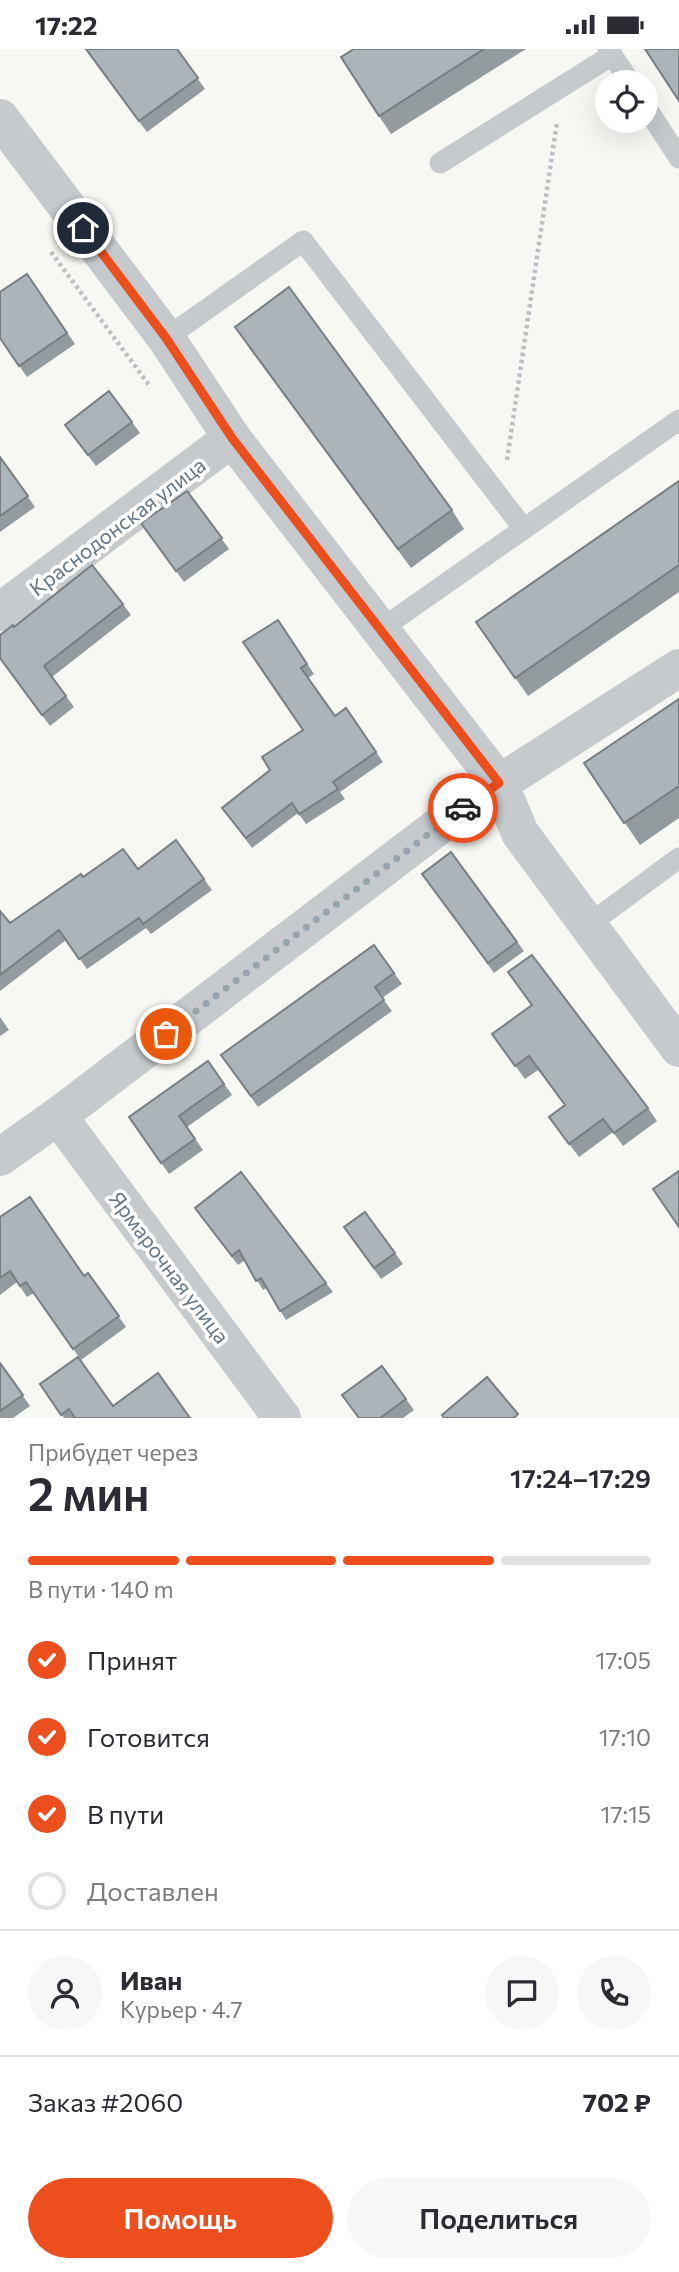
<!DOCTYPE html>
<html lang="ru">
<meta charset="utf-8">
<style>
body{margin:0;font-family:Commissioner,sans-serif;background:#f7f7f7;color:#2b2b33;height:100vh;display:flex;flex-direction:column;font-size:26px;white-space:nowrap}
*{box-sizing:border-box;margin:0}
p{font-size:23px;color:#7c7c81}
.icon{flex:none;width:38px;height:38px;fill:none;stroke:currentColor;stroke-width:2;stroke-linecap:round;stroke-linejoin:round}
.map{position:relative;height:1369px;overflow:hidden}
.panel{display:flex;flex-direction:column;background:#fff;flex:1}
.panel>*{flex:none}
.fabs{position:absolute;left:595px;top:21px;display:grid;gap:14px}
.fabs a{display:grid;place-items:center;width:63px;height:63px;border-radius:50%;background:#fff;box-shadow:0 7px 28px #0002;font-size:35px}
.pin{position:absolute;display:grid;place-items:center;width:60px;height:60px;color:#fff;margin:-30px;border:4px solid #fff;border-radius:50%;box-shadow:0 2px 7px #0007}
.courier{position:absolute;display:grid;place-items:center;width:70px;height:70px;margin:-35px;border:5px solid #ed4e1d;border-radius:50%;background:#fff;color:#222;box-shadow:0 2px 9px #0007}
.head em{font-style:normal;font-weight:600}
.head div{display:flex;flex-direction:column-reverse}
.head{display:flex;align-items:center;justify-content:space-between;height:119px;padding:0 28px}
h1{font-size:46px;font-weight:600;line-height:52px}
.bar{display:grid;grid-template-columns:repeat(4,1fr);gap:10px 7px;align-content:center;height:84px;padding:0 28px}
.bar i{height:9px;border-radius:5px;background:#e1e1e2}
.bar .selected{background:#ed4e1d}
.bar p{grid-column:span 4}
.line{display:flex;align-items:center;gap:18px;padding:0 28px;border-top:2px solid #e1e1e2}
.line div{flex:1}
.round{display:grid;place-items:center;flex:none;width:74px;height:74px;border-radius:37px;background:#f7f7f7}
ol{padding:0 28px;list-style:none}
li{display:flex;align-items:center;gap:21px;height:77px}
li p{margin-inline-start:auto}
li .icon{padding:7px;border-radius:50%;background:#ed4e1d;color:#fff;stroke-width:4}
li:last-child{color:#7c7c81}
li i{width:38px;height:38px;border:4px solid #e1e1e2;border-radius:50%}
.cta{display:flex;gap:14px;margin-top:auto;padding:14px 28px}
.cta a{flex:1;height:80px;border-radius:42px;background:#ed4e1d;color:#fff;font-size:28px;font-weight:600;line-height:80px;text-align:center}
.cta a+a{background:#f7f7f7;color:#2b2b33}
.status{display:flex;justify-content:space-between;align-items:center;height:49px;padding:0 35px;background:#fff;direction:ltr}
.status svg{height:19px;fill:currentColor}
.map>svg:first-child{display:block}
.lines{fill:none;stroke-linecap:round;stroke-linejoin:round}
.path{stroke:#bdc0c2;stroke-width:4.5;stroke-dasharray:3.5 3.5;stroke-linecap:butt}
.service{stroke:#c6cacd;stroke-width:21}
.minor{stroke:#c6cacd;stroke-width:38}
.wall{fill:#939b9f}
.building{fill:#abb4b9;stroke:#787e82;stroke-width:2}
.done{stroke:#97a4ac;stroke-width:7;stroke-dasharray:0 12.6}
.route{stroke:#ed4e1d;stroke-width:9}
.labels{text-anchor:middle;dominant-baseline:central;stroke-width:7;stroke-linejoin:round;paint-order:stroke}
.street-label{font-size:21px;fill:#647786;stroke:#fff}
</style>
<div class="status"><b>17:22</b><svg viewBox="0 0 49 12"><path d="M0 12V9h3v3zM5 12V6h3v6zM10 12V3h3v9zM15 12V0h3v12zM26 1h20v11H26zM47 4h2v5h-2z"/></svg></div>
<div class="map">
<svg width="679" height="1369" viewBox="0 0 679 1369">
<rect width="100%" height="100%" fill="#f7f7f3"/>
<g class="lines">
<!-- path -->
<g class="path">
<path d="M 51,203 L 149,336"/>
<path d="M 507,411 L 557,73"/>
</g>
<!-- service -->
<g class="service">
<path d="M 608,0 L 630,33"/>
<path d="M 646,58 L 679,109"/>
<path d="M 440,114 L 612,6"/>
<path d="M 166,289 L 303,192 L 524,480"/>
<path d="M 381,580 L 679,371"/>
<path d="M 588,876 L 679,809"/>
</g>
<!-- minor -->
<g class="minor">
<path d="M 0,69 L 166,289 L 232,389 L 499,734 L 520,784 L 679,999"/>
<path d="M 0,563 L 232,389"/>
<path d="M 58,1067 L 282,1369"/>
<path d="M 0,1108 L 58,1067 L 469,754 L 679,619"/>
</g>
</g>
<!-- wall -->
<g class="wall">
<path d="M 85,0 L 177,0 L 205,40 L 147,83 Z"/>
<path d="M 354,0 L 526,0 L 391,85 L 379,67 Z"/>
<path d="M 27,225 L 75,295 L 27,328 L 0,289 Z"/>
<path d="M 247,296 L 452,461 L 464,480 L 411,519 Z"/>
<path d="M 132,373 L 140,384 L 96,417 L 65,376 Z"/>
<path d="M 0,408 L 35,458 L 0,483 Z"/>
<path d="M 679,432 L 679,543 L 528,647 L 476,573 Z"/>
<path d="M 187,442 L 229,500 L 184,533 L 141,474 Z"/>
<path d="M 123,555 L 131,566 L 52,628 L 74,658 L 50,677 L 0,610 L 14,578 Z"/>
<path d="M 278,571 L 314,625 L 308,629 L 335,667 L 346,659 L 383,713 L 340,743 L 345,750 L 306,775 L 298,764 L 252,799 L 222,759 L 270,721 L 303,681 Z"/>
<path d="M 679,650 L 679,769 L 640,796 L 584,714 Z"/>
<path d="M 176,791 L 212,841 L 151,885 L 146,879 L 87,920 L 66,891 L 0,942 L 0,862 L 10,874 L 83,828 L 138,820 Z"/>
<path d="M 451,803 L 524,902 L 494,924 L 422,825 Z"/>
<path d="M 374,896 L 402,935 L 382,949 L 392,962 L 258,1058 L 221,1006 Z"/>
<path d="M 0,968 L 9,981 L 0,987 Z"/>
<path d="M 492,985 L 648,1059 L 657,1072 L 623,1097 L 613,1083 L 579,1108 L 549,1068 L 565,1056 L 538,1021 L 525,1030 Z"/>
<path d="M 208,1012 L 232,1046 L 187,1078 L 203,1101 L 169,1125 L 129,1068 Z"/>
<path d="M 0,1168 L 84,1227 L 88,1224 L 126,1278 L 81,1311 L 34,1244 L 27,1248 L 17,1233 L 0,1246 Z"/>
<path d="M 201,1168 L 326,1234 L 333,1243 L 286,1271 L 266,1239 L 263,1241 L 245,1211 L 238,1216 Z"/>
<path d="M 344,1178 L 395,1204 L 403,1215 L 381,1230 Z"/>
<path d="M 0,1314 L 30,1357 L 13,1369 L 0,1369 Z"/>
<path d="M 40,1335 L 113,1357 L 190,1369 L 64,1369 Z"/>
<path d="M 406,1350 L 414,1361 L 403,1369 L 359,1369 Z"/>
</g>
<!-- building -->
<g class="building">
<path d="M 86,0 L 177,0 L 198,29 L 139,72 Z"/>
<path d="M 354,0 L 484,0 L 379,67 L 341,8 Z"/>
<path d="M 645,0 L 679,0 L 679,52 Z"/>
<path d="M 27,225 L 67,284 L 19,317 L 0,289 L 0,243 Z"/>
<path d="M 289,238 L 452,461 L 398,500 L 235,278 Z"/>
<path d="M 109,342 L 132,373 L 88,406 L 65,376 Z"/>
<path d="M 0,408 L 28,447 L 0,467 Z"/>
<path d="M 679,432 L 679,516 L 515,629 L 476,573 Z"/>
<path d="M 187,442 L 222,489 L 176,522 L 141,474 Z"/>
<path d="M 92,516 L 123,555 L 44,617 L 66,647 L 42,666 L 0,609 L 0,586 L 13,576 L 14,578 Z"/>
<path d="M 278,571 L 307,615 L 301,619 L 335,667 L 346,659 L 376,703 L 333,733 L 338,740 L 299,765 L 292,754 L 246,789 L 222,759 L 270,721 L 262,708 L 303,681 L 243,593 Z"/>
<path d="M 679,650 L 679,737 L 624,774 L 584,714 Z"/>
<path d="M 176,791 L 204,830 L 143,875 L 139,869 L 79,910 L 59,881 L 0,926 L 0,862 L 10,874 L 81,825 L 83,828 L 123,800 L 138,820 Z"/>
<path d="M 451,803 L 517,893 L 488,914 L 422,825 Z"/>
<path d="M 374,896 L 394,924 L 375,938 L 384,951 L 251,1047 L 221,1006 Z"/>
<path d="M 532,906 L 648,1059 L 614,1084 L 603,1070 L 569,1095 L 549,1068 L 565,1056 L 529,1007 L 515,1017 L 492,985 L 532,956 L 508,923 Z"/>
<path d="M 208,1012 L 224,1035 L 179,1067 L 195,1090 L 161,1114 L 129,1068 Z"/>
<path d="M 679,1122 L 679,1178 L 653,1140 Z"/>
<path d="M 241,1123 L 326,1234 L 280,1262 L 261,1229 L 256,1232 L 239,1201 L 232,1207 L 195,1159 Z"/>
<path d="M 30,1148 L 84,1227 L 88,1224 L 119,1267 L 73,1300 L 26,1233 L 20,1237 L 10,1222 L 0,1229 L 0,1168 Z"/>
<path d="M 365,1163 L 395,1204 L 374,1219 L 344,1178 Z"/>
<path d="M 78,1308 L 113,1357 L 158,1324 L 190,1369 L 75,1369 L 69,1360 L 61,1366 L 40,1335 Z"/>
<path d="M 0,1314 L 23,1346 L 0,1362 Z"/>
<path d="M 382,1317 L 406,1350 L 380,1369 L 359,1369 L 342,1346 Z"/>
<path d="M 487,1328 L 518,1365 L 514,1369 L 444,1369 L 442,1366 Z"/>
</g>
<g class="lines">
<!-- done -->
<path class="done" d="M 166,985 L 463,759"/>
<!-- route -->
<path class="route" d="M 83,179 L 166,289 L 232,389 L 499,734 L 463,759"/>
</g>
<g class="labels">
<!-- street labels -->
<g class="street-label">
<text transform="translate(117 477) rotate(-37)">Краснодонская улица</text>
<text transform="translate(170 1218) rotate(53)">Ярмарочная улица</text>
</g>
</g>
</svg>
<div class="fabs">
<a><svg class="icon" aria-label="locate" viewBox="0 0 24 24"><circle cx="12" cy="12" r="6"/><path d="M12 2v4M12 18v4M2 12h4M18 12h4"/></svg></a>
</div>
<div class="pin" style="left:166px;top:985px;background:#ea580c"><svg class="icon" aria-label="bag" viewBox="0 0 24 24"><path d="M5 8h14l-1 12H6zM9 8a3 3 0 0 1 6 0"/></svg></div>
<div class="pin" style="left:83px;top:179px;background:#1f2937"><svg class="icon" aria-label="home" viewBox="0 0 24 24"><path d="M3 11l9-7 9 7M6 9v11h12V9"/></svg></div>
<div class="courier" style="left:463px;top:759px"><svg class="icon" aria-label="car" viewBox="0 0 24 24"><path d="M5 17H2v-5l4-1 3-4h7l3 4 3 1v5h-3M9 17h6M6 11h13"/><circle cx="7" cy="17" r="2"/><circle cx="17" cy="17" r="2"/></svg></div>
</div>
<section class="panel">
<div class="head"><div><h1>2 мин</h1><p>Прибудет через</p></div><em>17:24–17:29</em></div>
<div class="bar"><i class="selected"></i><i class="selected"></i><i class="selected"></i><i></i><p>В пути · 140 m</p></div>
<ol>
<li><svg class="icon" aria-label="check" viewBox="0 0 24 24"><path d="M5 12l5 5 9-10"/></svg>Принят<p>17:05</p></li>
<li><svg class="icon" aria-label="check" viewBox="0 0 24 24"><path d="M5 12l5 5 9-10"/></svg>Готовится<p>17:10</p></li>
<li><svg class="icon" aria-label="check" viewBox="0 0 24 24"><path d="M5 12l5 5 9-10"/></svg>В пути<p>17:15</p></li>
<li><i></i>Доставлен</li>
</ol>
<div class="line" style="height:126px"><a class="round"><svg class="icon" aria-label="person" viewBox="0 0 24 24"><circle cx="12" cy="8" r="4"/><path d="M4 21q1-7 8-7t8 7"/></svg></a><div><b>Иван</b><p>Курьер · 4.7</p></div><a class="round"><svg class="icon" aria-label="chat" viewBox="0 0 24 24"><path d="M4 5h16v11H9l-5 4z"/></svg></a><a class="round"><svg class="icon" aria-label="phone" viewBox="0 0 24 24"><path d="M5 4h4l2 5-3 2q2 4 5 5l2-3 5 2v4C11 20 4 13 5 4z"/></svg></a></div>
<div class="line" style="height:91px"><div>Заказ #2060</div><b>702 ₽</b></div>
<div class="cta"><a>Помощь</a><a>Поделиться</a></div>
</section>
